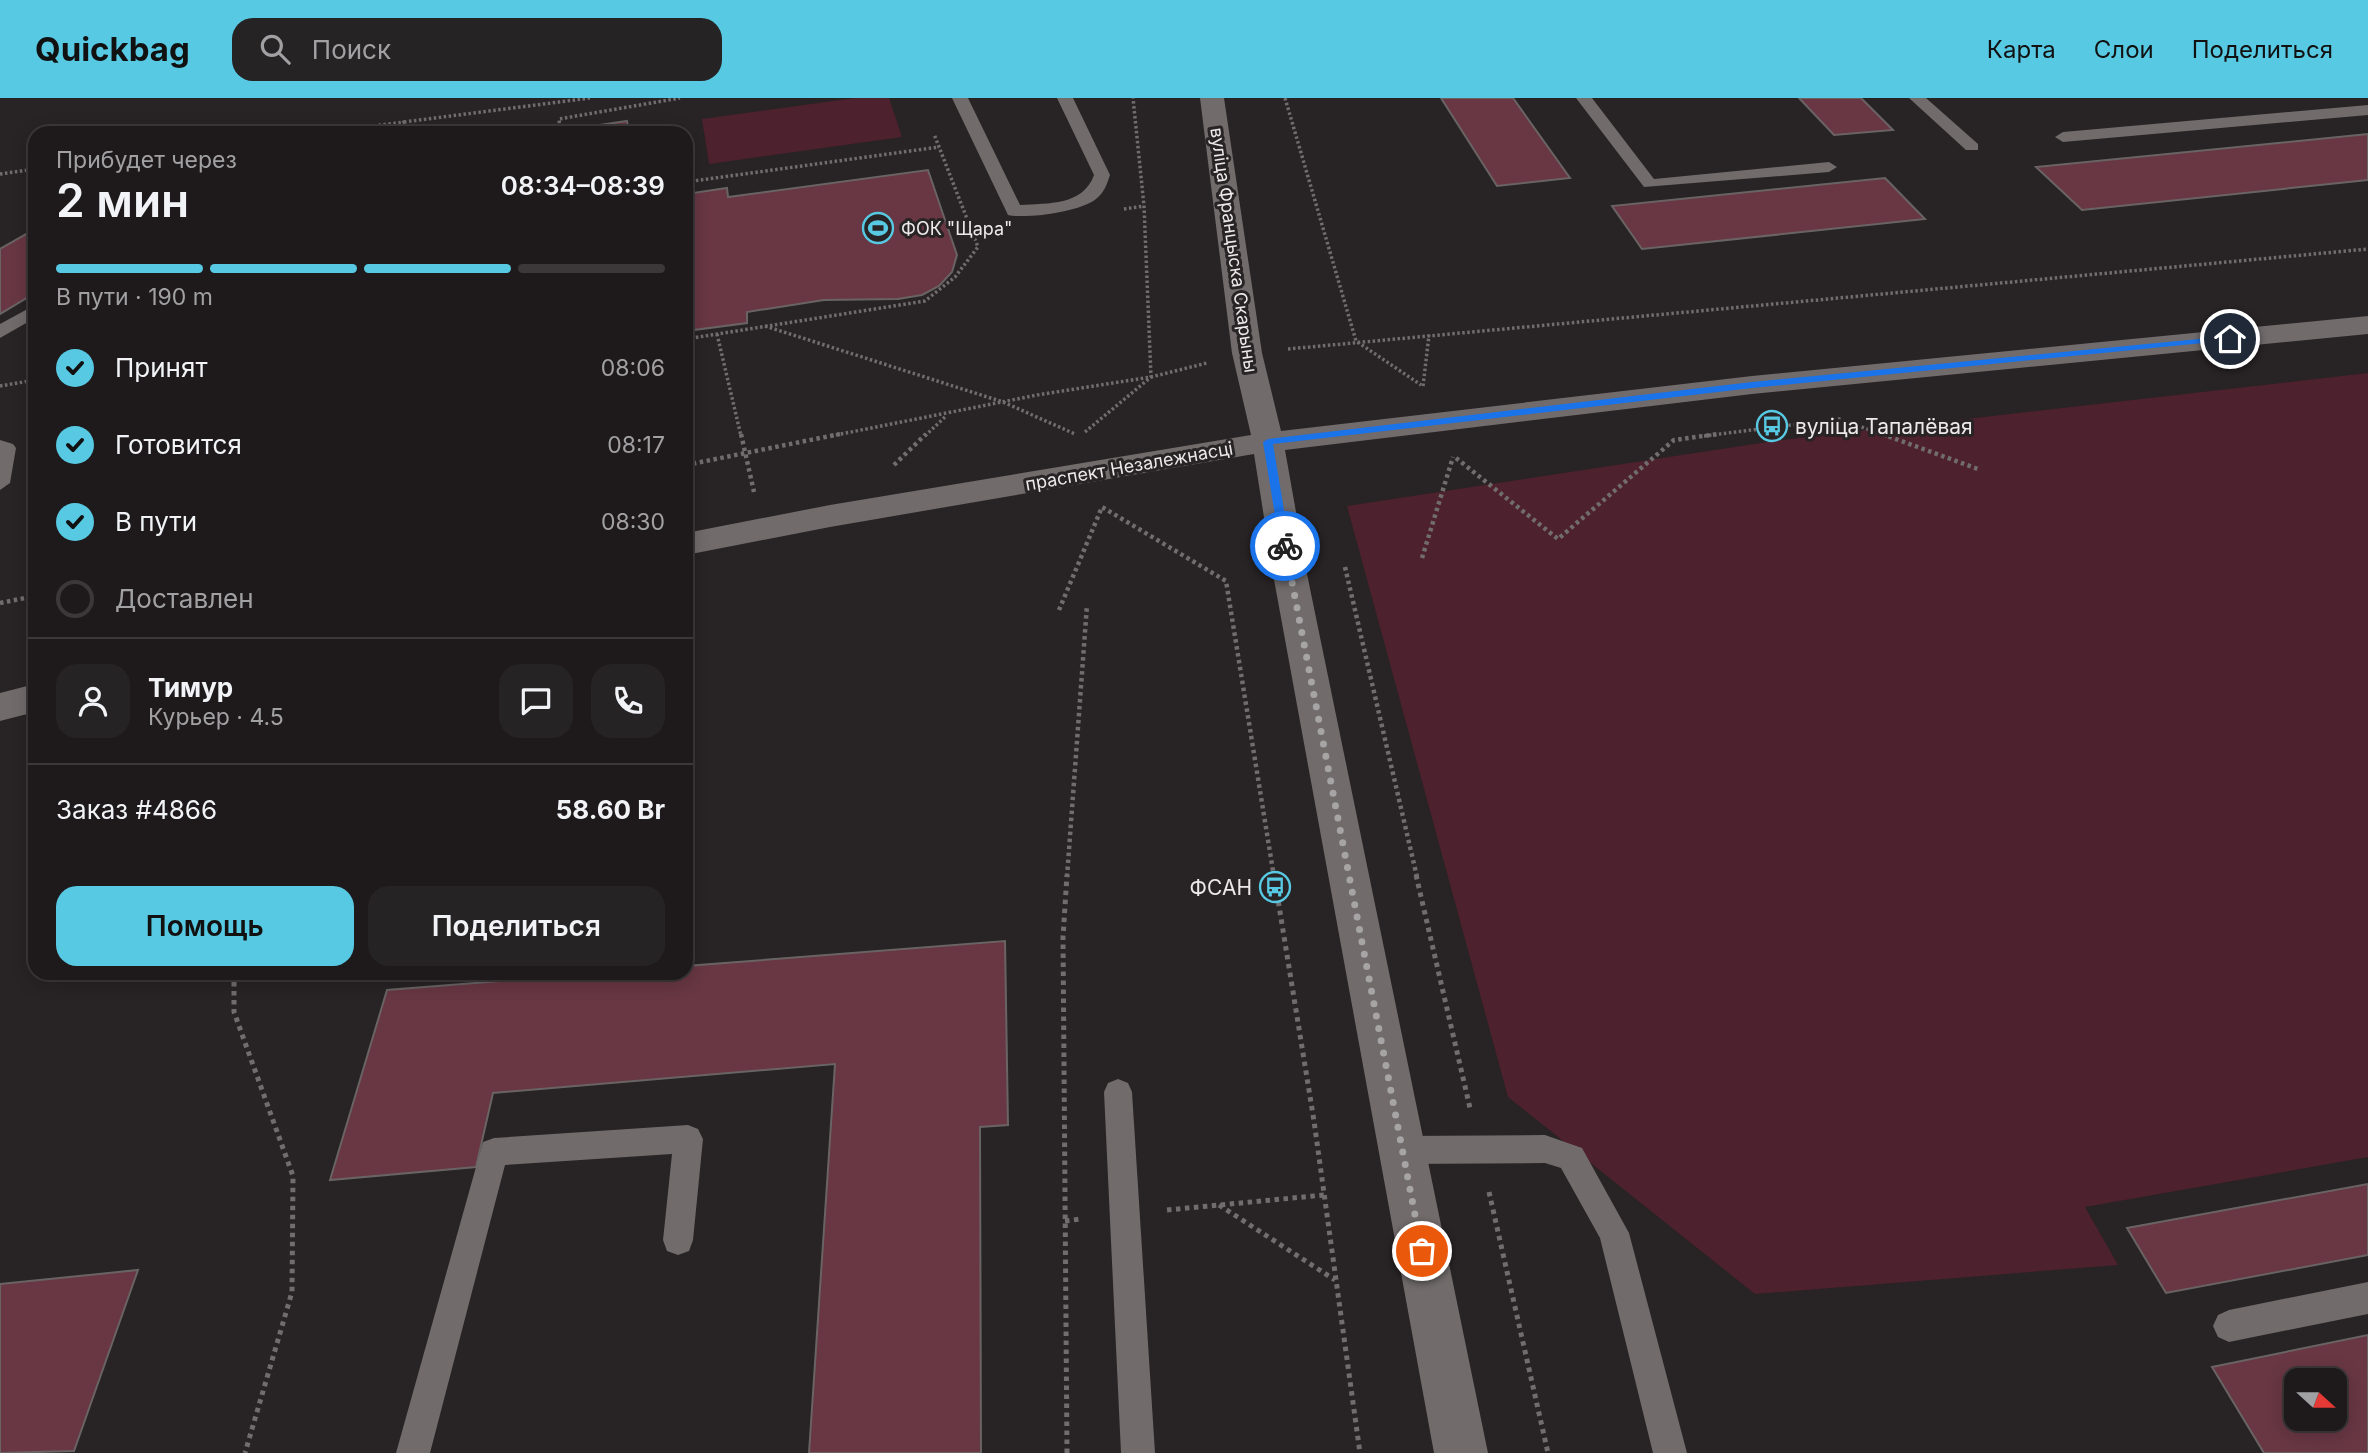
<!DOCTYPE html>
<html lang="ru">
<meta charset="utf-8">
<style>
body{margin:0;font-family:Inter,sans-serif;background:#262324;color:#f1f3f6;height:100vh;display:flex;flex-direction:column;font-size:26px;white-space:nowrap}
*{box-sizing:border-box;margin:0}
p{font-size:23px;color:#a1a1a3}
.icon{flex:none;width:38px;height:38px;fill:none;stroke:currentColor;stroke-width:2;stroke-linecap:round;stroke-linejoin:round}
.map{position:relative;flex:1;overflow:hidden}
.side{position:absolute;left:28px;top:28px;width:665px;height:854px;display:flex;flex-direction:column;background:#1e1a1b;border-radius:21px;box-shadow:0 4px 18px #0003,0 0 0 2px #3c383a}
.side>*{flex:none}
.needle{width:46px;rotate:111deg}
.controls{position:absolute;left:2284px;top:1270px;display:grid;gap:14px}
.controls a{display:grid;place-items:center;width:63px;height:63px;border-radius:14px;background:#1e1a1b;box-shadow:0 4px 18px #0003,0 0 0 2px #3c383a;font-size:35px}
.pin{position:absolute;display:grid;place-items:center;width:60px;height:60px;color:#fff;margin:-30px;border:4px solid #fff;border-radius:50%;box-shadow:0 2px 7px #0007}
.courier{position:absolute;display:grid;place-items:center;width:70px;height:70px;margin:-35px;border:5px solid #1a73e8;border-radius:50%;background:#fff;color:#222;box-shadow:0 2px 9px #0007}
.headline em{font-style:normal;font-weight:600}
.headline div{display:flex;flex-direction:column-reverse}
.headline{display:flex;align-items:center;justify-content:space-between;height:119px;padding:0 28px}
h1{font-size:46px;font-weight:600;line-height:52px}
.bar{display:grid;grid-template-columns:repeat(4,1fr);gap:10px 7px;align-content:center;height:84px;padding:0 28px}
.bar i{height:9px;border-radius:5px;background:#3c383a}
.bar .current{background:#57c9e3}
.bar p{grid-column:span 4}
.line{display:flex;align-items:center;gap:18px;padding:0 28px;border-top:2px solid #3c383a}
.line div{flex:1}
.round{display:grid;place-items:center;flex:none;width:74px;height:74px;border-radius:21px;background:#262324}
ol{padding:0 28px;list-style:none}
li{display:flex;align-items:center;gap:21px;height:77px}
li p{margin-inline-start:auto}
li .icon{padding:7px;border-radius:50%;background:#57c9e3;color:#111;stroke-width:4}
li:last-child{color:#a1a1a3}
li i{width:38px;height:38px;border:4px solid #3c383a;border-radius:50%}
.action{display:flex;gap:14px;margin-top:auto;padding:14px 28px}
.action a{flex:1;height:80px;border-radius:21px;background:#57c9e3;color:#111;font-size:28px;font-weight:600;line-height:80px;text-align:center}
.action a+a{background:#262324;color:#f1f3f6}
header{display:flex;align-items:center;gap:42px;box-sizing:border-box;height:98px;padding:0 35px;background:#57c9e3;color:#111}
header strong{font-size:33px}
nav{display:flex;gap:38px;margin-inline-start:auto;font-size:24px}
.search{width:490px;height:63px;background:#262324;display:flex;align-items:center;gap:18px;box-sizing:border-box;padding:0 24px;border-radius:21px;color:#a1a1a3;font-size:26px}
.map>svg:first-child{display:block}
.green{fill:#4d212d}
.building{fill:#683743;stroke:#696364;stroke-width:2;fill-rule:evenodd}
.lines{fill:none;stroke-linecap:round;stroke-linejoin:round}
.path-far2{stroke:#716c6d;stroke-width:3.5;stroke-dasharray:2.5 2.5;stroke-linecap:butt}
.path-far1{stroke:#716c6d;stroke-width:4.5;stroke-dasharray:3.5 3.5;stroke-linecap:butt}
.path{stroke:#716c6d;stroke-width:5;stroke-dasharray:4.5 4.5;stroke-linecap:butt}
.lane{fill:#716b6c;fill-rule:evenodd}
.secondary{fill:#716b6c;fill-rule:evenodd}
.route{fill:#1a73e8}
.done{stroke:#a7a4a5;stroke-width:7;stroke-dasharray:0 12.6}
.labels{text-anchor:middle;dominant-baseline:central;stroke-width:6;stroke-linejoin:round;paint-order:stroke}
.far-poi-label{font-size:18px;fill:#ece9ea;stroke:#282324;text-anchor:start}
.far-street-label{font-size:18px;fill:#ece9ea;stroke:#282324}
.poi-label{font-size:21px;fill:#ece9ea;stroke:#282324;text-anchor:start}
</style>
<header>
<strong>Quickbag</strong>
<div class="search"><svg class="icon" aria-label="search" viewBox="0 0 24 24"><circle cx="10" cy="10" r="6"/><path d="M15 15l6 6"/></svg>Поиск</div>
<nav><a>Карта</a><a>Слои</a><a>Поделиться</a></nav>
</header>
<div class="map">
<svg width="2368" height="1355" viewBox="0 0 2368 1355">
<rect width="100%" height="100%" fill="#282324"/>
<!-- green -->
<g class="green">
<path d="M 855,0 L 889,0 L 902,39 L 709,66 L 702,21 Z"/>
<path d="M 2368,275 L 2368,1059 L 2085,1109 L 2118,1167 L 1755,1196 L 1508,999 L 1347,408 L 1774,343 Z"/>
</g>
<!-- building -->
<g class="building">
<path d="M 1441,0 L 1513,0 L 1570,80 L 1497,88 Z"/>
<path d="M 1799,0 L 1861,0 L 1893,32 L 1834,37 Z"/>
<path d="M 627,23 L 629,35 L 600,35 L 599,27 Z"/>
<path d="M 2368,36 L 2368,82 L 2082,112 L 2036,69 Z"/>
<path d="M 928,72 L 957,157 L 952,174 L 939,188 L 922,197 L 898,201 L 824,202 L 747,214 L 747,225 L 686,233 L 686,96 L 727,90 L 728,99 Z"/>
<path d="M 1885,80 L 1925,121 L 1642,151 L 1612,108 Z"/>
<path d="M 35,131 L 35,195 L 0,216 L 0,151 Z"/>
<path d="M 1005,843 L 1008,1027 L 980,1029 L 981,1355 L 809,1355 L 835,966 L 493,995 L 476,1069 L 330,1082 L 387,892 L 601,875 L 686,875 L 686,868 Z"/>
<path d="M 2368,1086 L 2368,1157 L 2166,1195 L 2127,1130 Z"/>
<path d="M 138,1172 L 74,1353 L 0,1355 L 0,1186 Z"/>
<path d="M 2368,1237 L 2368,1355 L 2264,1355 L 2212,1269 ZM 2296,1283 L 2334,1283 L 2334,1321 L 2296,1321 Z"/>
</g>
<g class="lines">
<!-- path-far2 -->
<g class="path-far2">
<path d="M 1285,0 L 1356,243 L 1421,287"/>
<path d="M 404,24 L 590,0"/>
<path d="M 319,35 L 404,24 L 388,35"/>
<path d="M 560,35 L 559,21 L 680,0"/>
<path d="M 0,76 L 35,71"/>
<path d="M 686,84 L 939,49"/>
<path d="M 1124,111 L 1144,108"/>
<path d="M 765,228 L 1003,304 L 1075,336"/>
<path d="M 717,236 L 741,338"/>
<path d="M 686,241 L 925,203 L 955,179 L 978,149 L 934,36"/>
<path d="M 1288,251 L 2368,151"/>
<path d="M 0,288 L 35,282"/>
<path d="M 1423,288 L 1429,237"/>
<path d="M 1085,334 L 1151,279 L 1144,108 L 1133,0"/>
<path d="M 831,338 L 1037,297 L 1151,279 L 1207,265"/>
<path d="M 925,338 L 946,318"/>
<path d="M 1704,338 L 1839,321 L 1887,338"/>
</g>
<!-- path-far1 -->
<g class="path-far1">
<path d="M 741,336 L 754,394"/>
<path d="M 1882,336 L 1978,371"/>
<path d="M 1456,360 L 1558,441 L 1674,342 L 1718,336"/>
<path d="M 686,367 L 840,336"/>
<path d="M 894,367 L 926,336"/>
<path d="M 1422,460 L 1453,359"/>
<path d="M 1345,469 L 1417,779"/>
<path d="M 0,505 L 35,498"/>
<path d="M 1059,512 L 1102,409 L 1226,483 L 1274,779"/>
<path d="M 1067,779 L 1087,507"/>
</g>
<!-- path -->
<g class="path">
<path d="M 1274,777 L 1314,1023 L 1360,1355"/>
<path d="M 1416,777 L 1470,1010"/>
<path d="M 234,875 L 234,914 L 293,1078 L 292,1194 L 245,1355"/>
<path d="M 1489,1094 L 1548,1355"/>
<path d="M 1219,1107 L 1335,1182"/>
<path d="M 1167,1112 L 1324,1097"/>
<path d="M 1065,1123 L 1081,1121"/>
<path d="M 1067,1355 L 1063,839 L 1067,777"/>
</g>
<!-- lane -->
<g class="lane">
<path d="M 952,0 L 968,0 L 1020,107 C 1048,105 1083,108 1094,77 L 1057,0 L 1073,0 L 1110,77 C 1107,86 1104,95 1096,101 C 1080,114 1027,121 1008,117 Z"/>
<path d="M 1576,0 L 1592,0 L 1654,81 L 1829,64 L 1837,69 L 1829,74 L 1644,89 Z"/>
<path d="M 1909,0 L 1926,0 L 1978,46 L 1978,52 L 1966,52 Z"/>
<path d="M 2368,7 L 2368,17 L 2063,44 L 2055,39 L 2063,34 Z"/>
<path d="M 35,207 L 35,220 L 0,240 L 0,226 Z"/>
<path d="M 0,342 L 13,346 L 16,350 L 10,385 L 0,392 Z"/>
<path d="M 1118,981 L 1128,985 L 1132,994 L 1155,1355 L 1121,1355 L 1104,994 L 1108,985 Z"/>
<path d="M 688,1027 L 698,1031 L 703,1041 L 693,1142 L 689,1153 L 678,1157 L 667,1153 L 663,1142 L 672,1056 L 505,1067 L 430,1355 L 396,1355 L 483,1044 L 494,1040 Z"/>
<path d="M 1545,1037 L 1582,1050 L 1629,1135 L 1687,1355 L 1653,1355 L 1600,1140 L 1561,1070 L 1545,1065 L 1402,1066 L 1392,1062 L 1387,1052 L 1392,1042 L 1402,1038 Z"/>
<path d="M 2368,1184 L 2368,1216 L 2229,1244 L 2218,1239 L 2213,1228 L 2218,1217 L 2229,1212 Z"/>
</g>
<!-- secondary -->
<g class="secondary">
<path d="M 1200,0 L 1224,0 L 1262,255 L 1281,333 L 1752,278 L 2368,218 L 2368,236 L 1752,296 L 1285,352 L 1307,476 L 1488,1355 L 1434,1355 L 1273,476 L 1254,356 L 830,429 L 686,457 L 686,435 L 830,407 L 1251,337 L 1232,255 Z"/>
<path d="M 35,586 L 35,614 L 0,623 L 0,595 Z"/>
</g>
</g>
<!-- route -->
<path class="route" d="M 2230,238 L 2233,242 L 1752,290 L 1273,346 L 1290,448 L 1285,451 L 1280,448 L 1263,344 L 1268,341 L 1752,284 Z"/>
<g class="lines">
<!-- done -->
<path class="done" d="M 1285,448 L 1422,1153"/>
</g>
<!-- icons -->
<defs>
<g id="stadium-ring" transform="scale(1.575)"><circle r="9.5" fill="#282324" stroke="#57c9e3" stroke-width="1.5"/><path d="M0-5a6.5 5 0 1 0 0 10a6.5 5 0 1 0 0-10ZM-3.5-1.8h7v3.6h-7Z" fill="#57c9e3"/></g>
<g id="bus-ring" transform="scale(1.575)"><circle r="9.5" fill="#282324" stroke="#57c9e3" stroke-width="1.5"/><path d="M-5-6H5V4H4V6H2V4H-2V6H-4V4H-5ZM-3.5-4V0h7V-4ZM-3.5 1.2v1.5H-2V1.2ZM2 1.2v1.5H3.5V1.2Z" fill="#57c9e3"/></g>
</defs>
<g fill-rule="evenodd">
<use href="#stadium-ring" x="878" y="130"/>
<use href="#bus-ring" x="1772" y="328"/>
<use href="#bus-ring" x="1275" y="789"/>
</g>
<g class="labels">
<!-- far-poi labels -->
<g class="far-poi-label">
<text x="901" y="130">ФОК "Щара"</text>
</g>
<!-- far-street labels -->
<g class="far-street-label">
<text transform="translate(1234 152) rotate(82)">вуліца Францыска Скарыны</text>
<text transform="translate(1129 368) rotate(-10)">праспект Незалежнасці</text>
</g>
<!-- poi labels -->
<g class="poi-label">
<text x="1795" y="328">вуліца Тапалёвая</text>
<text x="1252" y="789" text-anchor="end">ФСАН</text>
</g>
</g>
</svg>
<div class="controls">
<a><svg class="needle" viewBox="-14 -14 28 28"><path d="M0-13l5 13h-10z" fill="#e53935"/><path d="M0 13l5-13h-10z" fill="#a1a1a3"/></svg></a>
</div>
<div class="pin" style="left:1422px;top:1153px;background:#ea580c"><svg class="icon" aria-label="bag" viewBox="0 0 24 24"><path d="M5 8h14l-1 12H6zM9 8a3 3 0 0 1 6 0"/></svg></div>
<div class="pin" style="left:2230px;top:241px;background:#1f2937"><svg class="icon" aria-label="home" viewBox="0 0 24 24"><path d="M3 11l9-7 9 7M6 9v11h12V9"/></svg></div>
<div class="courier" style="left:1285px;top:448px"><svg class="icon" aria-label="bike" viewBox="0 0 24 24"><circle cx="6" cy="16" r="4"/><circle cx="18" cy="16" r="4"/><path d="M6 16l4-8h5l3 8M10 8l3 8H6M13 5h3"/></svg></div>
<section class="side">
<div class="headline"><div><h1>2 мин</h1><p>Прибудет через</p></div><em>08:34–08:39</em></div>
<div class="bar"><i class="current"></i><i class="current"></i><i class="current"></i><i></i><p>В пути · 190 m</p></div>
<ol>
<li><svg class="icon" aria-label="check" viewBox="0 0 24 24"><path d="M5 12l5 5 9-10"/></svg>Принят<p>08:06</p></li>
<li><svg class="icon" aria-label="check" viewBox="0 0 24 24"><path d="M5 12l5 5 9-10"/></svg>Готовится<p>08:17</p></li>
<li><svg class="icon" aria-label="check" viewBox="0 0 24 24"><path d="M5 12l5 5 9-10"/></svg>В пути<p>08:30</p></li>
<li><i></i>Доставлен</li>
</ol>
<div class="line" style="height:126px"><a class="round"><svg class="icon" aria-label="person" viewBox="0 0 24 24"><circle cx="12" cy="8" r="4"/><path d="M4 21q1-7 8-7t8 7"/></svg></a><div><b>Тимур</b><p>Курьер · 4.5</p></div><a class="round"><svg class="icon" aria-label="chat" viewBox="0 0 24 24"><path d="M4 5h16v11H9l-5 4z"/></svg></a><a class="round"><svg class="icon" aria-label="phone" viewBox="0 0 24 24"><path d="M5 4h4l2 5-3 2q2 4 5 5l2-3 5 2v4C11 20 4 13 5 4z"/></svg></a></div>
<div class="line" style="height:91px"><div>Заказ #4866</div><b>58.60 Br</b></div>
<div class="action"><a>Помощь</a><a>Поделиться</a></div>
</section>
</div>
